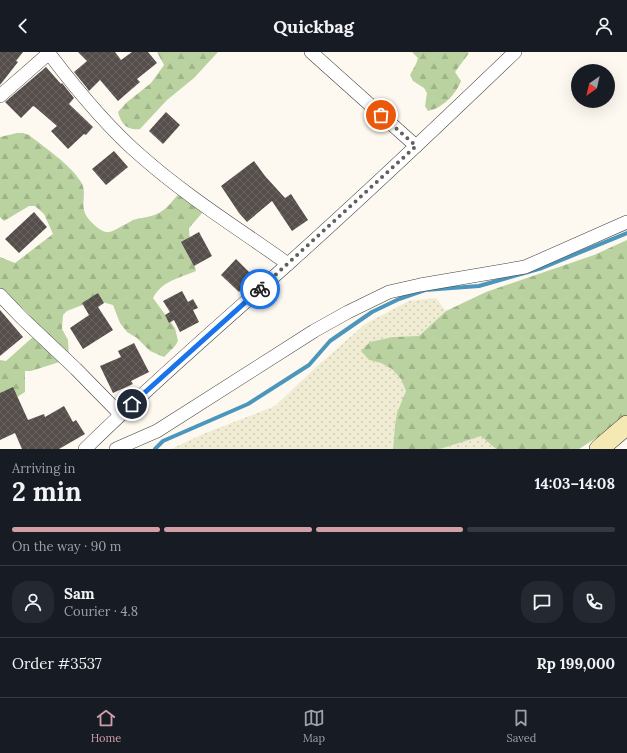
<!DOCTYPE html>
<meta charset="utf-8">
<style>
body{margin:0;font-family:Lora,serif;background:#242831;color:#f1f3f6;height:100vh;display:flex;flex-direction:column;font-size:15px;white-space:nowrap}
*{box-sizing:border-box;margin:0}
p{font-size:13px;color:#9ea1a6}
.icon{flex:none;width:22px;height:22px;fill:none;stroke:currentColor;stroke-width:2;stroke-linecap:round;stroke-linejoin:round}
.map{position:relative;height:397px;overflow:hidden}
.side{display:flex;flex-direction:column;background:#171b24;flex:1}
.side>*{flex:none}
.needle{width:26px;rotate:214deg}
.fabs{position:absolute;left:571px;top:12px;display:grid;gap:8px}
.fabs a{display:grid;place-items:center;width:44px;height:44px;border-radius:50%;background:#171b24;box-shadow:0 4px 16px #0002;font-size:20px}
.pin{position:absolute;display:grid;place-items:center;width:34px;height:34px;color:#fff;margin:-17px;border:2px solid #fff;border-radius:50%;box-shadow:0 1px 4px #0007}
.courier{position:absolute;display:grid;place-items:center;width:40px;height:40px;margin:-20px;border:3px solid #1a73e8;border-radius:50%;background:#fff;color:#222;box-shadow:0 1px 5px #0007}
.head em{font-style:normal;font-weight:700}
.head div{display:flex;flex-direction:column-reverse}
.head{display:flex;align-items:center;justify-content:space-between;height:68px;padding:0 12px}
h1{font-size:26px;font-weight:700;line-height:30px}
.bar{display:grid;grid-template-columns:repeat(4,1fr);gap:6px 4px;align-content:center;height:48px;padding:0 12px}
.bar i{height:5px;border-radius:3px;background:#363941}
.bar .current{background:#d29ea6}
.bar p{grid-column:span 4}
.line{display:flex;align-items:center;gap:10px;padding:0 12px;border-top:1px solid #363941}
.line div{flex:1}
.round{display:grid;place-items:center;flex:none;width:42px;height:42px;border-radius:16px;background:#242831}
header{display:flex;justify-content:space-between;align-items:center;height:52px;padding:0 12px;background:#171b24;font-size:18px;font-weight:700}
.tab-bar{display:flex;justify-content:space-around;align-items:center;height:56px;border-top:1px solid #363941;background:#171b24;font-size:11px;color:#9ea1a6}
.tab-bar a{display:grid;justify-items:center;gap:2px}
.tab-bar .current{color:#d29ea6}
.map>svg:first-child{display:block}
.farmland{fill:url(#farmland-dots)}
.forest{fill:url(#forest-firs)}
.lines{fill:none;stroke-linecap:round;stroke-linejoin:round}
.stream{stroke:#4b96bc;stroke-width:4}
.building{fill:url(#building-cross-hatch)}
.minor-casing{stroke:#404040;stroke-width:14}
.secondary-casing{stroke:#2f2f2f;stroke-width:20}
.minor{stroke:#fff;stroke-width:13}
.secondary{stroke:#f5e9b3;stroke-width:19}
.done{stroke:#61605c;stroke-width:4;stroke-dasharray:0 7.2}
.route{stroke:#1a73e8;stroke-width:5}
</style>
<header><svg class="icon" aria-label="back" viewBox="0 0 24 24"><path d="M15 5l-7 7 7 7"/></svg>Quickbag<svg class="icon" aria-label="person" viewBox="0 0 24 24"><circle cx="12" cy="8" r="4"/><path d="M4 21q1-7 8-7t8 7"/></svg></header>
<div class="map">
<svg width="627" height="397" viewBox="0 0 627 397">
<defs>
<pattern id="farmland-dots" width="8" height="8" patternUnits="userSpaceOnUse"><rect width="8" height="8" fill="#f0ecd3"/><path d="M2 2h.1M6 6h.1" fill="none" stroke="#cdc9b4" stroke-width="1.8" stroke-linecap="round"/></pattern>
<pattern id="forest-firs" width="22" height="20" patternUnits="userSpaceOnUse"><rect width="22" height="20" fill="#b9d29f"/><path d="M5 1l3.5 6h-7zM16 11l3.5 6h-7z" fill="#9eb388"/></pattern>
<pattern id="building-cross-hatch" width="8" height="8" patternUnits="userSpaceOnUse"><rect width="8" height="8" fill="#554e4b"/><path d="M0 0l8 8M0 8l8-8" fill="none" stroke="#686360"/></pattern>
</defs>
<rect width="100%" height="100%" fill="#fdf9f0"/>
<!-- farmland -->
<g class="farmland">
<path d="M 436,246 L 446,259 L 419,284 L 393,285 L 369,308 L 381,311 L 392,317 L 401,327 L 406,339 L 397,362 L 395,373 L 393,397 L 171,397 L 203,382 L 275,354 L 315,316 L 365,272 L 409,249 Z"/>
<path d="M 481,383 L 496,397 L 440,397 Z"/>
</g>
<!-- forest -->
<g class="forest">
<path d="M 157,0 L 218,0 L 194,26 L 167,48 L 140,77 C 128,79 121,72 118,60 L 126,51 L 151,31 L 164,13 Z"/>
<path d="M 412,0 L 467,0 L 469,1 L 455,20 L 461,29 C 456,42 443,56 428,59 L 425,54 L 427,41 L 424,36 L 413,29 L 410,23 L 416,12 L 418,6 Z"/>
<path d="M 17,81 L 23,81 L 29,83 C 45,96 70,112 81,130 C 88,141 79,153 87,165 C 90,169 99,179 106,180 C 111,181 118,176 122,174 C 126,172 130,170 133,168 C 143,165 154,165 162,159 C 169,155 173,147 179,142 L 203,160 L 189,176 L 190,196 L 196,219 C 179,226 162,229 153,246 L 175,276 L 178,289 L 175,294 L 164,305 L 150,299 L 137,286 L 127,280 L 120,271 L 113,253 L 95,248 L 67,259 L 63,263 L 62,277 L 68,288 L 69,307 L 31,319 L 25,319 L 25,340 L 11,349 L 0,345 L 0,308 L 6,309 L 34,284 L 36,273 C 30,262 20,251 8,248 L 0,253 L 0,205 L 15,211 L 53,182 L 44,162 L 35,154 L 29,154 L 4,169 L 0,165 L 0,85 Z"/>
<path d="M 627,188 L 627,366 L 579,397 L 496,397 L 481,384 L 440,397 L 393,397 L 395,373 L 397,361 L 406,339 L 401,327 L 392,317 L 381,311 L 369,308 L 361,299 L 370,290 L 393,285 L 419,284 L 446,259 L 486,240 L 594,203 Z"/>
</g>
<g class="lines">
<!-- stream -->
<path class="stream" d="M 155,397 L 163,389 L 248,352 L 309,313 L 330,289 L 372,260 L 399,247 L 425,238 L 479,234 L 542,216 L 627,181"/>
</g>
<!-- building -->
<g class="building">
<path d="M 0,0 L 23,0 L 16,9 L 18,10 L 0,33 Z"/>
<path d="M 78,0 L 115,0 L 121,8 L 132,0 L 148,0 L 157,11 L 137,27 L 140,30 L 118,49 L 100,28 L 89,39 L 87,36 L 74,20 L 87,9 Z"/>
<path d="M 46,15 L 61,32 L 62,31 L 74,46 L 69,52 L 93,75 L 86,83 L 84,82 L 68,97 L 51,79 L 57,74 L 35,55 L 33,54 L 21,66 L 5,50 Z"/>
<path d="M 166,60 L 180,73 L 163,92 L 149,79 Z"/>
<path d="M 114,99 L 128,115 L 106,133 L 92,117 Z"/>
<path d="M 254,109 L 265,124 L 285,146 L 291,142 L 308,168 L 292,179 L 272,149 L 247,170 L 239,161 L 221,134 Z"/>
<path d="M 34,160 L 47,175 L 19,201 L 5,187 Z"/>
<path d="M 199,180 L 212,204 L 194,214 L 181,190 Z"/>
<path d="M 236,207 L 254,225 L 239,240 L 221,223 Z"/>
<path d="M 182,239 L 188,250 L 193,247 L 198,256 L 193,258 L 199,270 L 180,280 L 174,268 L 169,271 L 165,263 L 170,260 L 163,249 Z"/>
<path d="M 98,241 L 104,251 L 98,255 L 113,278 L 83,297 L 70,276 L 89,263 L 82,251 Z"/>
<path d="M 0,258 L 23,285 L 0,304 Z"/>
<path d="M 134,291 L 149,320 L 131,329 L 133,332 L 113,341 L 100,314 L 121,305 L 118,299 Z"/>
<path d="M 13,335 L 28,368 L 44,362 L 45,365 L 64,354 L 73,370 L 76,368 L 85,382 L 59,397 L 22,397 L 15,381 L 0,388 L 0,341 Z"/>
</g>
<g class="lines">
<!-- minor casing -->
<g class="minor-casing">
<g id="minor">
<path d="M 48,0 C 76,37 106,74 141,104 C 186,144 239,177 288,212"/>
<path d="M 311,0 L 416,94"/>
<path d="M 0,44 L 49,1"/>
<path d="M 0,243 L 22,266 L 76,317 L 120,362"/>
<path d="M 85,397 C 150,333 220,273 288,212 C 365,143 440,72 515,0"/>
<path d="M 116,397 L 157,379 L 314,279 L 348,260 L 389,240 L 420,233 L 525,215 L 627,170"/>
</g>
</g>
<!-- secondary casing -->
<g class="secondary-casing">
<path id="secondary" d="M 599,397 L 627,373"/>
</g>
<!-- minor -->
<use href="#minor" class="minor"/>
<!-- secondary -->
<use href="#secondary" class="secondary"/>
</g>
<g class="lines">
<!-- done -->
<path class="done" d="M 260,237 L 416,94 L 381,63"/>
<!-- route -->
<path class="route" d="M 132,352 L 260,237"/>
</g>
</svg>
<div class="fabs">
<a><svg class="needle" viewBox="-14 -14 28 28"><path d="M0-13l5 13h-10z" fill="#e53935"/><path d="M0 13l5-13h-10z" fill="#9ea1a6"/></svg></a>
</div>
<div class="pin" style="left:381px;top:63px;background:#ea580c"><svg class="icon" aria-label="bag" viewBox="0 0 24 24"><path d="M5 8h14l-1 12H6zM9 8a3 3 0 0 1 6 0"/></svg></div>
<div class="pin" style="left:132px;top:352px;background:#1f2937"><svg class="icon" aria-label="home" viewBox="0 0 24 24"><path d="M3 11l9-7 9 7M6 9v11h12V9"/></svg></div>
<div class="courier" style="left:260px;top:237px"><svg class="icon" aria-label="bike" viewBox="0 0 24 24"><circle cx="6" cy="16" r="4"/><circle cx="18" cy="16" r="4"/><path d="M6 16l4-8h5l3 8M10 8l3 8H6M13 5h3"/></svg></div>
</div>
<section class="side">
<div class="head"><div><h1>2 min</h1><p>Arriving in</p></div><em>14:03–14:08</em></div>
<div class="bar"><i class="current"></i><i class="current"></i><i class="current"></i><i></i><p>On the way · 90 m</p></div>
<div class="line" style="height:72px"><a class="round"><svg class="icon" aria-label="person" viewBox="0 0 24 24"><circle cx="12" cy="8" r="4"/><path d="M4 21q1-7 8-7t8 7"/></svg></a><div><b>Sam</b><p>Courier · 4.8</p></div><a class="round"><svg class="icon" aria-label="chat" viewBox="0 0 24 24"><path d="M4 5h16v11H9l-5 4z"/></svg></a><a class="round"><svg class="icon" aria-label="phone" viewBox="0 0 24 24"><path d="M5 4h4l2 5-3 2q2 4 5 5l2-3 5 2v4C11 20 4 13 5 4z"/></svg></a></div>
<div class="line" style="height:52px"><div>Order #3537</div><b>Rp 199,000</b></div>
</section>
<nav class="tab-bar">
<a class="current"><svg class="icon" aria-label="home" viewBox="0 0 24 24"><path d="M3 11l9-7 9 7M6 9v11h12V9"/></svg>Home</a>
<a><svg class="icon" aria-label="map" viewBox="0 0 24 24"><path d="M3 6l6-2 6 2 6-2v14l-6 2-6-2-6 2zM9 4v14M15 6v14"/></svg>Map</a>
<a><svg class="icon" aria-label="saved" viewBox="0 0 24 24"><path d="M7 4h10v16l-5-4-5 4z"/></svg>Saved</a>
</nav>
